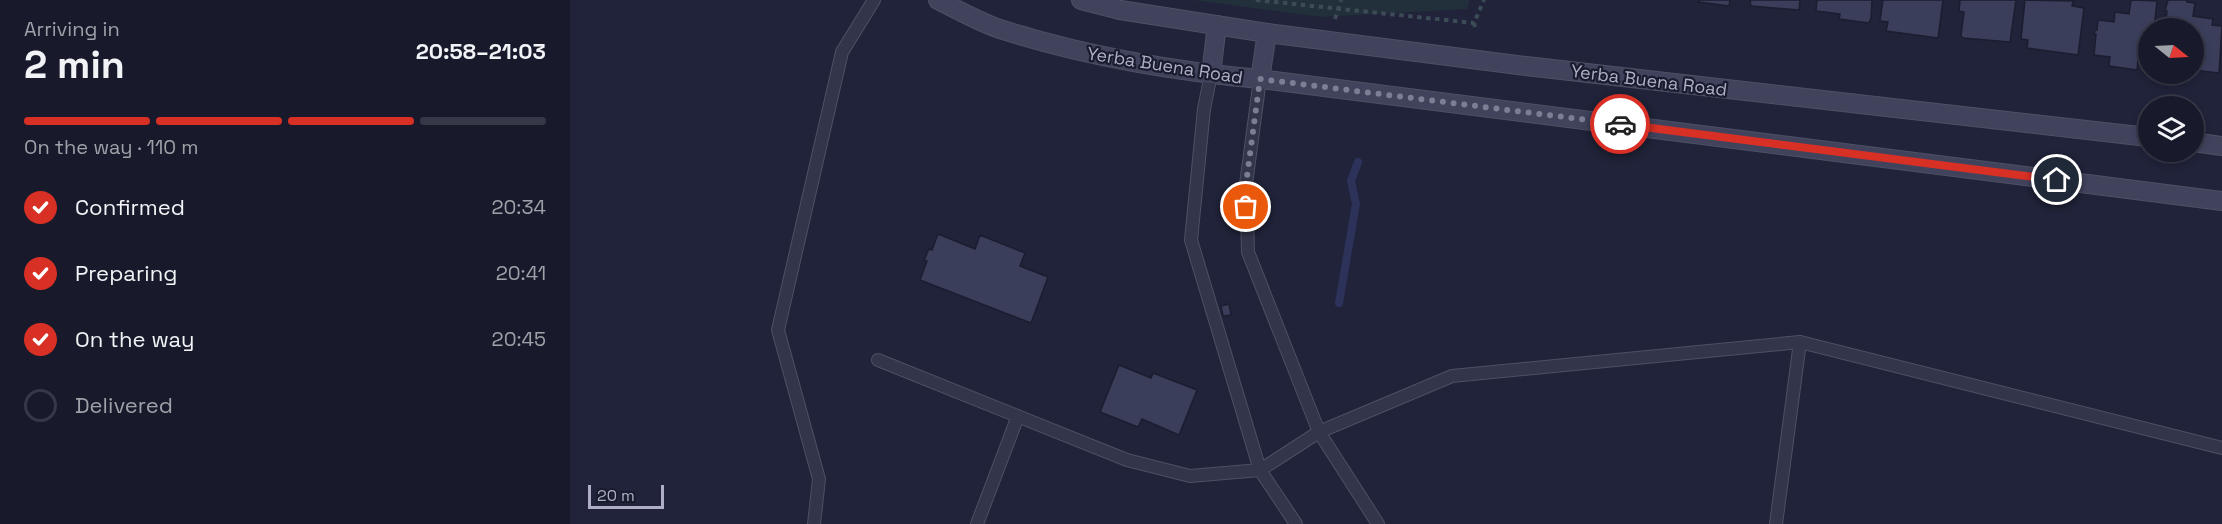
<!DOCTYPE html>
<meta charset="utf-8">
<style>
body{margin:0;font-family:"Space Grotesk",sans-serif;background:#212333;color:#f1f3f6;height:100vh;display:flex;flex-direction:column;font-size:22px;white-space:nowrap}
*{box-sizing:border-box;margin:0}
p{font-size:20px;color:#9fa1a9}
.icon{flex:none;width:33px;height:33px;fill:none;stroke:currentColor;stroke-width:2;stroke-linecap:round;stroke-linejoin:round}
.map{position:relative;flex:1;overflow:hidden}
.panel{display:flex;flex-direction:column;background:#181a2b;width:570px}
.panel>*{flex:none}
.needle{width:39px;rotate:108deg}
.tools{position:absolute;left:1568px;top:18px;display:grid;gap:12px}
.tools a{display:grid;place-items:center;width:66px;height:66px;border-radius:50%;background:#181a2b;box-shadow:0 3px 9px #0003,0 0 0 2px #363847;font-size:30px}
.scale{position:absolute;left:18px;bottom:15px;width:76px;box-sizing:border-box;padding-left:6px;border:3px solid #aeafc6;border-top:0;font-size:16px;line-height:21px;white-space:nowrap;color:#aeafc6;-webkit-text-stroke:4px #191b2e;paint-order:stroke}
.pin{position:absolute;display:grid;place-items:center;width:51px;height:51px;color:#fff;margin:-26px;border:3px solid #fff;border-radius:50%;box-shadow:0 2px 6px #0007}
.courier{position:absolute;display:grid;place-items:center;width:60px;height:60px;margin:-30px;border:4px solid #d93025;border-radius:50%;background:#fff;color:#222;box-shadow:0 2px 8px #0007}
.summary em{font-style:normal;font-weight:600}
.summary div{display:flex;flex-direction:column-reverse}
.summary{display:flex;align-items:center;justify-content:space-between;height:102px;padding:0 24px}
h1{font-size:39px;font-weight:600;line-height:45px}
.bar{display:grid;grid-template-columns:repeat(4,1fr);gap:9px 6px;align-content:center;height:72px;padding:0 24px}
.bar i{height:8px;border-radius:4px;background:#363847}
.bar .active{background:#d93025}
.bar p{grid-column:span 4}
ol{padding:0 24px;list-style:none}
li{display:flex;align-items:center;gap:18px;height:66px}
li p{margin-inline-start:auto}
li .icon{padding:6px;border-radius:50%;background:#d93025;color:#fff;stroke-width:4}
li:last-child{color:#9fa1a9}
li i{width:33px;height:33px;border:3px solid #363847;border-radius:50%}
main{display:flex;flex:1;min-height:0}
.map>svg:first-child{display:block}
.green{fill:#21303a}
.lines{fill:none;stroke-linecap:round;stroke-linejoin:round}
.stream{stroke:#2d325b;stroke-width:8}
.building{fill:#3b3e5a;stroke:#1b1d30;stroke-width:1.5}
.lane-casing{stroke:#4e5064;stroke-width:14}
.secondary-casing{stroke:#4e5064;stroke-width:20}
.path{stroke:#3c4b55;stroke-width:4;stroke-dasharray:4.5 4.5;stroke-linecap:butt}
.lane{stroke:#33364a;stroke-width:12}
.secondary{stroke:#41435d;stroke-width:18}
.done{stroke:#7c7e95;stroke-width:6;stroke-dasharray:0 10.8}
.route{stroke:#d93025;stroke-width:8}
.labels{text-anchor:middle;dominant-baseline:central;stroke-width:4.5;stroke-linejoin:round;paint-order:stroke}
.street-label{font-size:18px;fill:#aeafc6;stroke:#191b2e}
</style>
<main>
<section class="panel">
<div class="summary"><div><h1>2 min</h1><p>Arriving in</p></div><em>20:58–21:03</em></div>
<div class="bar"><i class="active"></i><i class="active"></i><i class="active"></i><i></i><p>On the way · 110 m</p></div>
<ol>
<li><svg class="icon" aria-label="check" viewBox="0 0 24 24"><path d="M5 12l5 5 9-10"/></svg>Confirmed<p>20:34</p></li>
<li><svg class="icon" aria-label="check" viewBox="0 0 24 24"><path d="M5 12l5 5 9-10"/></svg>Preparing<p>20:41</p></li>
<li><svg class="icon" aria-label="check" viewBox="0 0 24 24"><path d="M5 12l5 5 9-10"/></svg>On the way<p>20:45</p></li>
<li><i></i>Delivered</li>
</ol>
</section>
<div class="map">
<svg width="1652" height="524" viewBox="0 0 1652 524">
<rect width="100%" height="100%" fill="#202339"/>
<!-- green -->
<path class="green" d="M 623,0 L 900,0 L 897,9 L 751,17 Z"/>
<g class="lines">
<!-- stream -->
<path class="stream" d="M 769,303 L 786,204 L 781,181 L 788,162"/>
</g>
<!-- building -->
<g class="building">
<path d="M 1129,0 L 1160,0 L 1159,6 L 1129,2 Z"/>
<path d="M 1180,0 L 1230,0 L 1229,10 L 1181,6 Z"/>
<path d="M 1247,0 L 1302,0 L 1301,18 L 1299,23 L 1269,19 L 1270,14 L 1246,11 Z"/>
<path d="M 1313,0 L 1373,0 L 1368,38 L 1316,31 L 1318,22 L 1310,21 Z"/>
<path d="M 1390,0 L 1446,0 L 1440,42 L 1393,38 L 1391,36 L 1394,12 L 1389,11 Z"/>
<path d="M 1455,0 L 1503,1 L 1502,6 L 1514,8 L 1508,55 L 1457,48 L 1458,40 L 1451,39 Z"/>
<path d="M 1561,0 L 1587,1 L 1584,28 L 1578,28 L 1578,61 L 1568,60 L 1567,70 L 1539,66 L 1540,57 L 1524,55 L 1526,34 L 1524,34 L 1525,30 L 1527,30 L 1528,20 L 1544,22 L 1545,12 L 1559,14 Z"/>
<path d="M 1598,0 L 1617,0 L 1617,2 L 1625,3 L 1623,16 L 1643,19 L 1642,25 L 1652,26 L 1649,73 L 1623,70 L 1623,28 L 1595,28 L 1597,11 L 1595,11 Z"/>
<path d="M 368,234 L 405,249 L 410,235 L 455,253 L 450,266 L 478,277 L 461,323 L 350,280 L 357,261 L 354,260 L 359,249 L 362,250 Z"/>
<path d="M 659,304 L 661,315 L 653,316 L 651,306 Z"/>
<path d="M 549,365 L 581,378 L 583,373 L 627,390 L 609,435 L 572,419 L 568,427 L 530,412 Z"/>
</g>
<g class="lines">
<!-- lane casing -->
<g class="lane-casing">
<g id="lane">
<path d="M 641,74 L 634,109 L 621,240 L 690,470 L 726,524"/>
<path d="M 690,79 L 676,184 L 678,252 L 749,432 L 808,524"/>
<path d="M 308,360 L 557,460 L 620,476 L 690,470 L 749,432 L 882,376 L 1230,342 L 1652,448"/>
<path d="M 244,524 L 249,479 L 208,330 L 272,52 L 304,0"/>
<path d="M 407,524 L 448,416"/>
<path d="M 1206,524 L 1230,342"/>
</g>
</g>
<!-- secondary casing -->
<g class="secondary-casing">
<g id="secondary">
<path d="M 368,0 C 388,10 409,22 430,29 C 514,56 602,71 690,79 L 1652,201"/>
<path d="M 511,0 L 550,10 L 697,33 L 956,66 L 1578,137"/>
<path d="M 641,74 L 647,25"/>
<path d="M 690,79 L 697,33"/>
<path d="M 1623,142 L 1652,146"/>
</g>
</g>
<!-- path -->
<g class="path">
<path d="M 686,0 L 904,23"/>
<path d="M 765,19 L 771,0"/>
<path d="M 905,27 L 904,23 L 914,0"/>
</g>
<!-- lane -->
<use href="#lane" class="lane"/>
<!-- secondary -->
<use href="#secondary" class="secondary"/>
</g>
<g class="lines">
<!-- done -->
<path class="done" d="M 676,207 L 676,184 L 690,79 L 1050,124"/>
<!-- route -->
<path class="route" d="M 1050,124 L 1487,180"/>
</g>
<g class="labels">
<!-- street labels -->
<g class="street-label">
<text transform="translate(595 65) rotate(9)">Yerba Buena Road</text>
<text transform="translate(1079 80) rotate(7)">Yerba Buena Road</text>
</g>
</g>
</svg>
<div class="tools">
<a><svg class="needle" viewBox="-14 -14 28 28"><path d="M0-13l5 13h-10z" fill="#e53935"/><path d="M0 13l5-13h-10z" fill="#9fa1a9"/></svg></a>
<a><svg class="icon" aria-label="layers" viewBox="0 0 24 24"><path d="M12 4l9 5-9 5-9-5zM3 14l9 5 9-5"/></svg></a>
</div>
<div class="scale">20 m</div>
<div class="pin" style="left:676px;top:207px;background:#ea580c"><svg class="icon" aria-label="bag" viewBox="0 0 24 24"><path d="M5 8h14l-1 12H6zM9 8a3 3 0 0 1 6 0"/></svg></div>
<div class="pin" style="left:1487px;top:180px;background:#1f2937"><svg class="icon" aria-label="home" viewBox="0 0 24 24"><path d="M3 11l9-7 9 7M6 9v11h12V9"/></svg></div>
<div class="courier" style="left:1050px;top:124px"><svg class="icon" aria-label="car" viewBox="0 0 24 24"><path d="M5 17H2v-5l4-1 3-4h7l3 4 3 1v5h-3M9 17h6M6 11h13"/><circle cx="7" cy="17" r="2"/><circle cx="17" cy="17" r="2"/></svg></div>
</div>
</main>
